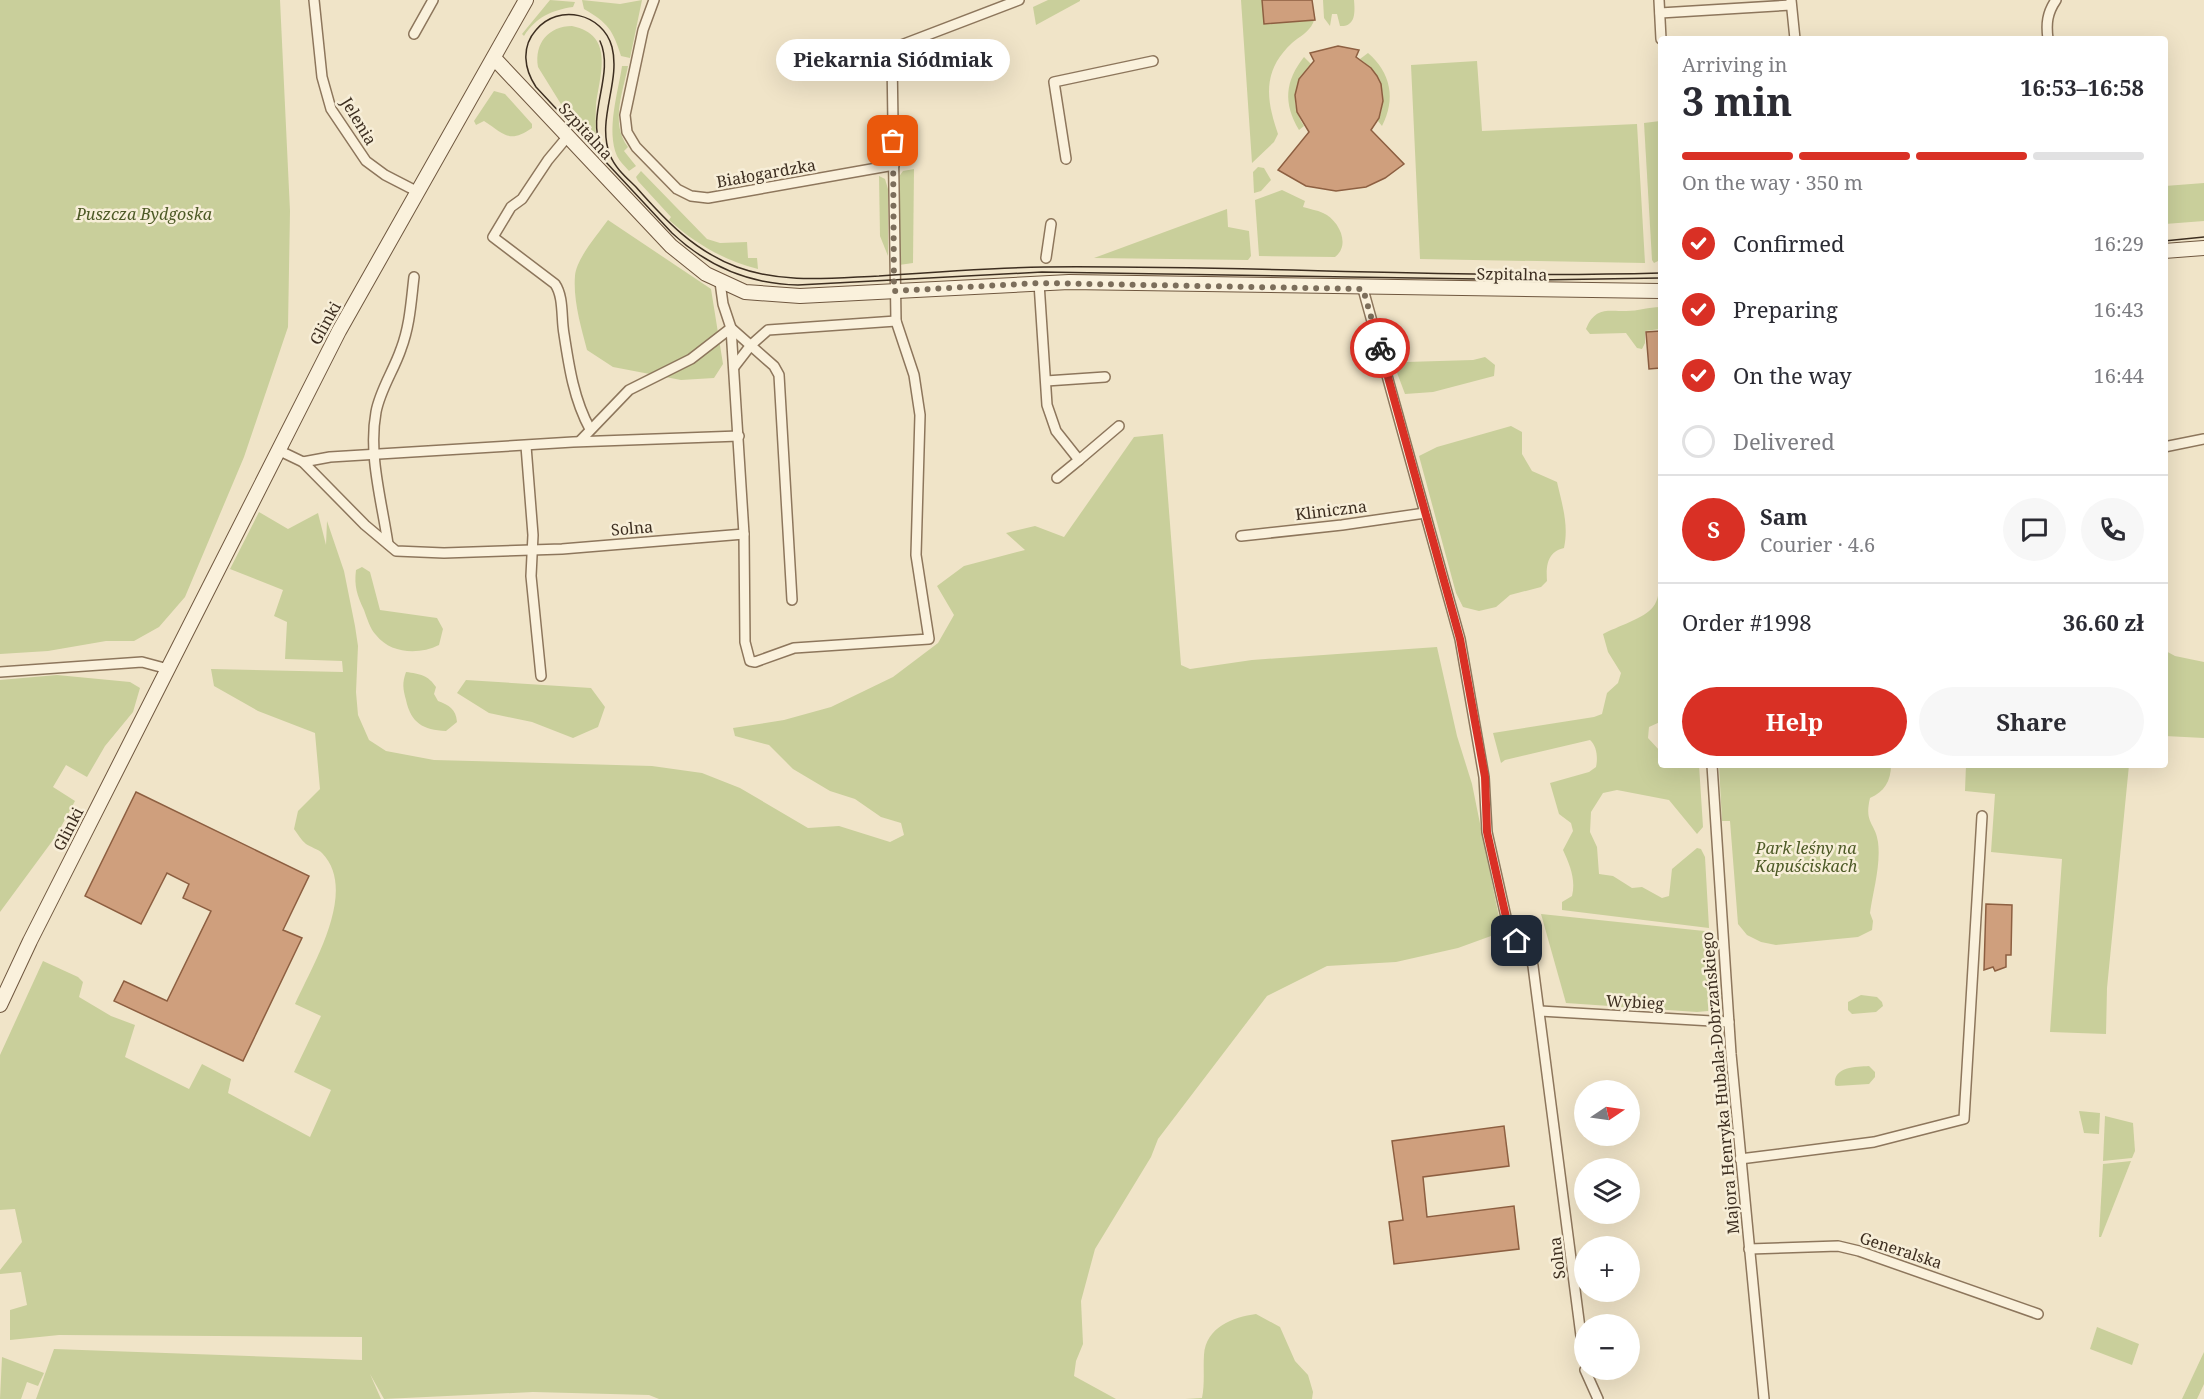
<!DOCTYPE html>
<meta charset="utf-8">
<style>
body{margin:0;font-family:"Noto Serif",serif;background:#f7f7f7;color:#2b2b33;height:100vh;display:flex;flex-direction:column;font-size:22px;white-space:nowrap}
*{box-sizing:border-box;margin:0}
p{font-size:20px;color:#7c7c81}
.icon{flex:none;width:33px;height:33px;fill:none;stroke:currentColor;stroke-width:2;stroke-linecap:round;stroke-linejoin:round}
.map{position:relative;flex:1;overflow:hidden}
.side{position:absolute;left:1658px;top:36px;width:510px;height:732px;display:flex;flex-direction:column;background:#fff;border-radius:6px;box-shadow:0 6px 24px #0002}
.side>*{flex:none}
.needle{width:39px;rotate:77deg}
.tools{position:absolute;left:1574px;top:1080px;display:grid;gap:12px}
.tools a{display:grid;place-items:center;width:66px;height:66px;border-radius:50%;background:#fff;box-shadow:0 6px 24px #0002;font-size:30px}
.pin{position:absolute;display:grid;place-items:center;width:51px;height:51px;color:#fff;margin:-26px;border-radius:12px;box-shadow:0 3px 9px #0006}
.courier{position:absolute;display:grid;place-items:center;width:60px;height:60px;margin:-30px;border:4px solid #d93025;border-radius:50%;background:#fff;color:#222;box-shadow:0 2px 8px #0007}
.bubble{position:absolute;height:42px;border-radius:21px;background:#fff;box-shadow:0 6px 24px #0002;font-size:20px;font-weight:700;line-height:42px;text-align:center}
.summary em{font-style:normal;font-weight:700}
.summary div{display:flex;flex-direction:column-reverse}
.summary{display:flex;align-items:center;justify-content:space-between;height:102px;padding:0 24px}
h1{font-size:39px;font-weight:700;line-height:45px}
.bar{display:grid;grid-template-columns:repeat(4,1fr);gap:9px 6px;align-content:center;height:72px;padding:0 24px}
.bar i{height:8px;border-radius:4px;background:#e1e1e2}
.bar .active{background:#d93025}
.bar p{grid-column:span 4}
.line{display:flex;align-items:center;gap:15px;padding:0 24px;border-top:2px solid #e1e1e2}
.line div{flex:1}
.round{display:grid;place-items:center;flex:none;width:63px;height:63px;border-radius:32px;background:#f7f7f7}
ol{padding:0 24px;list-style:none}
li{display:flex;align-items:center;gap:18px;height:66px}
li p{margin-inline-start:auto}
li .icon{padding:6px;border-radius:50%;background:#d93025;color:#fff;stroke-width:4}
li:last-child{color:#7c7c81}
li i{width:33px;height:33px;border:3px solid #e1e1e2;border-radius:50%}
.primary-button{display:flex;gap:12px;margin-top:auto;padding:12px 24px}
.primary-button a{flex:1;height:69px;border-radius:36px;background:#d93025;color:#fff;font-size:24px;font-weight:700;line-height:69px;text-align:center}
.primary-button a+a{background:#f7f7f7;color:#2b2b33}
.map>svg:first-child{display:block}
.green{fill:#c9cf9b}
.building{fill:#cf9f7d;stroke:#8d5f41;stroke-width:1.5}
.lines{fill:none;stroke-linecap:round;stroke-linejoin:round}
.street-casing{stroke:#8d765c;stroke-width:12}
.secondary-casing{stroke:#6f573f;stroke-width:16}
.street{stroke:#faf1dc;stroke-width:9}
.secondary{stroke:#faf1dc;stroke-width:14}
.tram{stroke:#3d2e20;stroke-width:1.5}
.done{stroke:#7c6e5b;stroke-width:6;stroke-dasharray:0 10.8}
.route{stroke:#d93025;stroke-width:8}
.labels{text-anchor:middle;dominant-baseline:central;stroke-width:5;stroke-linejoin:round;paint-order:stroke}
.street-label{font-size:16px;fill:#3d2e20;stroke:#f7eed8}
.park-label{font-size:16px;font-style:italic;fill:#4d5a26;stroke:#f7eed8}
</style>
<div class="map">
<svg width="2204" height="1399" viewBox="0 0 2204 1399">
<rect width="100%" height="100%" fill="#f0e4c8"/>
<!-- green -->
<g class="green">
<path d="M 0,0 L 280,0 L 290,211 L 288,327 L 244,457 L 185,597 L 159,627 L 134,641 L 106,641 L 48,651 L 0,654 Z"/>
<path d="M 550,0 L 575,2 L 573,7 C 552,10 536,17 524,36 L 522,34 Z"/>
<path d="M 582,0 L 620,4 L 642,0 L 630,58 L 621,56 C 613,30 608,23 584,9 Z"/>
<path d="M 1048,0 L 1080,0 L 1080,1 L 1036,25 L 1033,7 Z"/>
<path d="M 1241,0 L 1312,0 C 1313,7 1316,17 1313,23 C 1309,32 1299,37 1292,43 C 1262,71 1266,99 1278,134 L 1274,142 L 1252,163 Z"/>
<path d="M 1323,0 L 1354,0 C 1355,12 1356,27 1340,26 L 1337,14 L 1332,14 L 1330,26 L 1324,18 Z"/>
<path d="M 572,26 C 615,35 600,74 596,105 C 595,119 596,134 596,147 L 569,117 L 538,67 C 534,43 549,26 572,26 Z"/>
<path d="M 1368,53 C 1391,73 1396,99 1382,126 L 1378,121 C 1388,97 1382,74 1360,59 Z"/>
<path d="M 1304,57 L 1311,64 C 1293,83 1290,104 1304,126 L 1299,130 C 1283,103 1285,81 1304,57 Z"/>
<path d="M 1477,61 L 1482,131 L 1637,124 L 1645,263 L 1420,259 L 1411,65 Z"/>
<path d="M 622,66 L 628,66 C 623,92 610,123 628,147 L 624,151 L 636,166 L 629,171 C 625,166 620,162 617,156 C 606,130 618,93 622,66 Z"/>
<path d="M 494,91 L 505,94 L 532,124 L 532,128 C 509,144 504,134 484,121 L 476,125 L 474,121 Z"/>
<path d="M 1660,121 L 1660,260 L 1654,263 L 1652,260 L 1644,123 Z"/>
<path d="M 1258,167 L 1264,168 L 1271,180 L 1261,191 L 1254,193 L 1253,172 Z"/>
<path d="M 914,169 L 913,263 L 899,265 L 898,178 L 903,171 Z"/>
<path d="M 641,171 L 707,239 L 720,243 L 747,242 L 748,258 L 757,258 L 758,269 C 723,260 696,244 669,220 L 671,217 L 638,181 L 636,177 Z"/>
<path d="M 879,176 L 885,179 L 888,189 L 888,256 L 880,236 Z"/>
<path d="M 2204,183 L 2204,221 L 2165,224 L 2165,186 Z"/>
<path d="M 1282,190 L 1305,201 L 1303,207 C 1309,209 1317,210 1323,213 C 1339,220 1351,245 1335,257 L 1259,256 L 1255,200 Z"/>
<path d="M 1227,209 L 1228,227 L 1249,231 L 1251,256 L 1248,260 L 1094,258 Z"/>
<path d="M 608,220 L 711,289 L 723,364 L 714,378 L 681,380 L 613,367 L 587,350 C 581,327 573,300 575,276 C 576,259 598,234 608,220 Z"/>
<path d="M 1660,307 L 1660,329 L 1645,331 L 1645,343 L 1642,349 L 1637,348 L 1626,333 L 1590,334 L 1586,329 C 1595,307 1607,311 1626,311 C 1638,311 1649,307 1660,307 Z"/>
<path d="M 1485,357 L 1495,365 L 1494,376 L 1433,392 L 1405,394 L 1393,362 L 1398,359 L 1406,362 L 1473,360 Z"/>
<path d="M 1511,426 L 1522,432 L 1522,454 L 1532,471 L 1557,482 C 1562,504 1569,525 1564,548 C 1547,552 1546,566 1547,581 L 1541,587 L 1510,595 L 1496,607 L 1479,611 L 1463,607 L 1456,593 L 1419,456 L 1437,447 Z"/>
<path d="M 1163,434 L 1181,665 L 1190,669 L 1252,660 L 1437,647 L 1457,736 L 1472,784 L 1502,932 L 1458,948 L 1396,962 L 1327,966 L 1267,996 L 1158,1139 L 1151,1157 L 1095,1249 L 1081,1301 L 1083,1344 L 1076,1361 L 1074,1376 L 1116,1399 L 659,1399 L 649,1395 L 533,1392 L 384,1399 L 370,1374 L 381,1399 L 36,1399 L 54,1349 L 362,1360 L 362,1337 L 59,1335 L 10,1340 L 10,1310 L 27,1305 L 21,1272 L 0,1274 L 0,1270 L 22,1242 L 15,1209 L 0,1210 L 0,1055 L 43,961 L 78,977 L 83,982 L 79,997 L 111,1016 L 135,1025 L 125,1057 L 189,1089 L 202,1064 L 231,1079 L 228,1093 L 310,1137 L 331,1090 L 294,1072 L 321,1016 L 295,1004 C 312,966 359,891 322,853 C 318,849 310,847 306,844 C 301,840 298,834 294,829 L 298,811 L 320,789 L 315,733 L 258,711 L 214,686 L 211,669 L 343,672 L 342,661 L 285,659 L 287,622 L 274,616 L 283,590 L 230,569 L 259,512 L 288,529 L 318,513 L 326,545 L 327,521 L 344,571 L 355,626 L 358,646 L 356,692 L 358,715 L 369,740 L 386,751 L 434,760 L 652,766 L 702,773 L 740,788 L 808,828 L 839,826 L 890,842 L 904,835 L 901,823 L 881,817 L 855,799 L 830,791 L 793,769 L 769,745 L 735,736 L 733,728 L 784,720 L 831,707 L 893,677 L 938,643 L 954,615 L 937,586 L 964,566 L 1025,550 L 1006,533 L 1035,526 L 1064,537 L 1134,437 Z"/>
<path d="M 362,567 L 370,572 L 380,610 L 437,618 L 443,629 L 439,645 C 419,655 391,654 376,635 C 370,629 367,618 364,610 C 357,595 354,586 356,570 Z"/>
<path d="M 1660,580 L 1660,722 L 1649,727 L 1648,738 L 1660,751 L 1660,765 L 1699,765 L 1703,827 L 1697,834 L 1669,800 L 1617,790 L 1603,793 L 1591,812 L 1590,832 L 1597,847 L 1599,874 L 1613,876 L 1632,888 L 1642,887 L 1662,898 L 1669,896 L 1672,869 L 1697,848 L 1701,849 L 1705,857 L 1709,928 L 1562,910 L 1562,902 L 1572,896 C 1576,880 1570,865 1563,850 L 1573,831 L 1571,823 L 1559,814 L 1550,783 L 1589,772 L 1596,767 C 1598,758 1597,746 1590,740 L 1505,760 L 1501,763 L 1493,733 L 1594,717 L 1602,714 L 1607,693 L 1618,683 L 1621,673 L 1608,652 L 1603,634 C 1616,627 1645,618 1653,607 C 1659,600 1659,589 1660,580 Z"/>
<path d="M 2164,650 L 2175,656 L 2204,662 L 2204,738 L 2165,736 Z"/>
<path d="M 406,672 C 420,674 428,675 436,687 L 434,694 L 438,701 C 449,705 456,709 457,722 L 446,731 C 423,730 411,723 406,700 C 403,689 402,683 406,672 Z"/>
<path d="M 57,675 L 130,682 L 140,688 L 133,712 L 105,746 L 87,777 L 66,765 L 53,787 L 75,801 L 56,836 L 0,912 L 0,680 Z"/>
<path d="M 466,680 L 591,688 L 605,707 L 598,727 L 573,738 L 532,722 L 489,713 L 457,693 Z"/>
<path d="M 1719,765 L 1891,765 C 1891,781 1884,792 1870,798 C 1864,824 1875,822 1878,842 C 1881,865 1873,891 1870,913 L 1873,921 L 1872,930 L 1858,937 L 1776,945 L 1761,942 L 1747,935 L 1738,924 L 1730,821 L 1722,821 Z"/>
<path d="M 1966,765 L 2129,765 L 2107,988 L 2106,1034 L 2050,1032 L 2062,859 L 1991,852 L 1995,794 L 1965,791 Z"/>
<path d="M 1541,914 L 1714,932 L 1718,1001 L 1708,1011 L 1697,1012 L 1566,1003 Z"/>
<path d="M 1861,995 L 1877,997 L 1882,1002 L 1883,1006 L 1876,1012 L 1852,1014 L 1848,1010 L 1848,1002 Z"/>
<path d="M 1869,1066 L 1875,1072 L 1875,1077 L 1869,1084 L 1837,1086 L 1835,1085 C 1833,1066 1856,1067 1869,1066 Z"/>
<path d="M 2079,1111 L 2100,1113 L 2099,1134 L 2084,1133 Z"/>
<path d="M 2105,1116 L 2133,1123 L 2135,1151 L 2132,1158 L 2103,1161 Z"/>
<path d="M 2131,1161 L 2101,1237 L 2099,1237 L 2103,1164 Z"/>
<path d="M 1256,1314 L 1280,1327 L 1295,1361 L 1308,1375 L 1313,1392 L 1312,1399 L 1185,1399 L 1202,1398 C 1205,1383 1203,1369 1204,1355 C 1206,1327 1233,1317 1256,1314 Z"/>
<path d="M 2097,1327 L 2139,1344 L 2132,1365 L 2090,1349 Z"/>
<path d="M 2204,1352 L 2204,1384 L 2197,1399 L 2182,1399 Z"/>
<path d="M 2,1357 L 44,1373 L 38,1386 L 27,1382 L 21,1399 L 0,1399 Z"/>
</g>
<!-- building -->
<g class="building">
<path d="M 1262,0 L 1312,0 L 1315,20 L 1264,24 Z"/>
<path d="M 1338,46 L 1359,50 L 1356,57 L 1371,68 L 1377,76 L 1381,84 L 1383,101 L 1379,118 L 1371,130 L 1404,164 L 1385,178 L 1366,187 L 1336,191 L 1306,186 L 1278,170 L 1309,132 L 1297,112 L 1295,95 L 1299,79 L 1314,61 L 1310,53 Z"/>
<path d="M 1660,331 L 1660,368 L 1649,369 L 1646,332 Z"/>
<path d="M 136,792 L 309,876 L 283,930 L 302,938 L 243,1061 L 114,1001 L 124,981 L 167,1001 L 211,911 L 183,898 L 189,884 L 167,873 L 141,924 L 85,896 Z"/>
<path d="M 1986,904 L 2012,905 L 2011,955 L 2006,955 L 2006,967 L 1995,971 L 1993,967 L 1984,970 Z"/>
<path d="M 1504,1126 L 1509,1166 L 1423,1177 L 1427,1217 L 1514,1206 L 1519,1249 L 1394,1264 L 1389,1222 L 1403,1220 L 1392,1141 Z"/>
</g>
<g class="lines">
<!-- street casing -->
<g class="street-casing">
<g id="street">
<path d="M 314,0 L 322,77 L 331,109 L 366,161 L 385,175 L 418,192"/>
<path d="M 654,0 L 643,30 L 625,115 L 627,132 L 636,147 L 677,189 L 691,196 L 708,198 L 894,165"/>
<path d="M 1659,0 L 1661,39"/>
<path d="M 1791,0 L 1795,39"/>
<path d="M 1660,13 L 1791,5"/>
<path d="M 414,34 L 433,0"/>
<path d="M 2048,39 C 2046,24 2047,13 2056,0"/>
<path d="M 568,136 L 548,160 L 522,199 L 511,207 L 493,237 L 555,284 C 564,297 561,318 564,334 C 569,367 574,400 590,429"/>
<path d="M 1066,159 L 1054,82 L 1153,61"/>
<path d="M 1046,258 L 1051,224"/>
<path d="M 720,282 L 723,304 L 731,328 L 744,534 L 745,642 L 750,661 L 755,662 L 794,648 L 929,639 L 916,555 L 920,415 L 914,375 L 896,321 L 892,58 L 896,47 L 1019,0"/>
<path d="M 1039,283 L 1047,405 L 1056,431 L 1079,460 L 1119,426"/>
<path d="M 1363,289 L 1460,639 L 1484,777 L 1487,832 L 1506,917 L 1511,932 L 1530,956 L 1533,966 L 1584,1359"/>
<path d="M 734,367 L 751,345 L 768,330 L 896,321"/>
<path d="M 1046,381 L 1105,377"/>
<path d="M 580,441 L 629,390 L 691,359 L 731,328 L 774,366 L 779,375 L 792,600"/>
<path d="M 526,446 L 533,535 L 531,576 L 541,676"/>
<path d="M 2164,447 L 2204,439"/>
<path d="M 278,450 L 303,462 L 330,457 L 573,442 L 739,436"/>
<path d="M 303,462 L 365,525 L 396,551 L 444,553 L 562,549 L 744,534"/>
<path d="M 1057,478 L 1079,460"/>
<path d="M 1241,536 L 1342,525 L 1425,513"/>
<path d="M 388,544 C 382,502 368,455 376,412 C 380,390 394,370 401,349 C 410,325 411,302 414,277"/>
<path d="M 0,672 L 142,662 L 168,669"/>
<path d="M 1712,765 L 1731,1054 L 1764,1399"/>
<path d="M 1540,1011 L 1729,1022"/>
<path d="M 1740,1159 L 1874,1142 L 1964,1119 L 1982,816"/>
<path d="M 1749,1249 L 1838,1246 L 1859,1251 L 2038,1314"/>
<path d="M 1585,1370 L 1598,1399"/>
</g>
</g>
<!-- secondary casing -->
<g class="secondary-casing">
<g id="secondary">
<path d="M 494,58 L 671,246 L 706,274 L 745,292 L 800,296 L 1069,282 L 1660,291"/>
<path d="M 2164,251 L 2204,248"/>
<path d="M 0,1005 L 30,941 L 339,331 L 526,0"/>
</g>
</g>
<!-- street -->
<use href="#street" class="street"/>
<!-- secondary -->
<use href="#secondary" class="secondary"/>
<!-- tram -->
<g class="tram">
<path d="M 600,41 C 615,74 586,114 601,147"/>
<path d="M 2164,241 L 2204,237"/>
<path d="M 1660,273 C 1455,279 1249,265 1044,267 C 989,268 934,272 879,276 C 831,278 783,284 737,267 C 694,251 665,220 636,187 C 627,178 615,168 610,155 C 596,120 621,82 612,47 C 603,13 558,3 536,30 C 521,47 524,69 536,87 L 672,233 C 707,266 749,284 798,285 L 1042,272 L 1537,280 L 1660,278"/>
</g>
</g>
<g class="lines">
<!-- done -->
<path class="done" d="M 893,141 L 894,291 L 1039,283 L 1363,289 L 1380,348"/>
<!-- route -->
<path class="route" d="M 1380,348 L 1460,639 L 1485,777 L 1487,832 L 1506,917 L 1511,932 L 1517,941"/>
</g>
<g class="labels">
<!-- street labels -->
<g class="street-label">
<text transform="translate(359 121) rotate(59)">Jelenia</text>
<text transform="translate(586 131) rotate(47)">Szpitalna</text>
<text transform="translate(766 173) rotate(-10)">Białogardzka</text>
<text transform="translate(1512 274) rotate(1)">Szpitalna</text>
<text transform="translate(325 323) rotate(-61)">Glinki</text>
<text transform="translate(1331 510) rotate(-7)">Kliniczna</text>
<text transform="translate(632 528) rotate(-5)">Solna</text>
<text transform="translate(68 829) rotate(-63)">Glinki</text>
<text transform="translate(1635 1002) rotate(3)">Wybieg</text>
<text transform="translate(1720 1083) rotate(-95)">Majora Henryka Hubala-Dobrzańskiego</text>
<text transform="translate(1901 1250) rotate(18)">Generalska</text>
<text transform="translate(1557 1258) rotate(-97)">Solna</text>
</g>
<!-- park labels -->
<g class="park-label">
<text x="144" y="214">Puszcza Bydgoska</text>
<text x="1806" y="848">Park leśny na<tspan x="1806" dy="18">Kapuściskach</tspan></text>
</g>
</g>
</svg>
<div class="tools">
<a><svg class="needle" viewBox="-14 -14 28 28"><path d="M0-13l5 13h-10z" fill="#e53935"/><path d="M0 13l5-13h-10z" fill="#7c7c81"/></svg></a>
<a><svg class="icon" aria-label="layers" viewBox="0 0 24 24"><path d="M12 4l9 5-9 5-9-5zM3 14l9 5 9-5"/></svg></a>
<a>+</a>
<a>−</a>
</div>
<div class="pin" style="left:893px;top:141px;background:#ea580c"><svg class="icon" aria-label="bag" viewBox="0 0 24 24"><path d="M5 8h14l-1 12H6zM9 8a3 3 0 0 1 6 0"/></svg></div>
<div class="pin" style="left:1517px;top:941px;background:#1f2937"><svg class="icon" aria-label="home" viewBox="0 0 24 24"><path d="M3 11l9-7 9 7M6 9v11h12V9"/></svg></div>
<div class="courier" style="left:1380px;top:348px"><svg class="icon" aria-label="bike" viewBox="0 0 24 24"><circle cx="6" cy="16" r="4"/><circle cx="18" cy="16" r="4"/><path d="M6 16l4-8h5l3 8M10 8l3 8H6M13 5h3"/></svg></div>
<div class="bubble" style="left:776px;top:39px;width:234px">Piekarnia Siódmiak</div>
<section class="side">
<div class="summary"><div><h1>3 min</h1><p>Arriving in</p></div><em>16:53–16:58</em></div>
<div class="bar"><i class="active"></i><i class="active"></i><i class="active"></i><i></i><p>On the way · 350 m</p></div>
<ol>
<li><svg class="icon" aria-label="check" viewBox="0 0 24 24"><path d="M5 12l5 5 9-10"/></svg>Confirmed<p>16:29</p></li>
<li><svg class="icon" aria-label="check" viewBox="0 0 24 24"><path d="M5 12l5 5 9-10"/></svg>Preparing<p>16:43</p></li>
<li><svg class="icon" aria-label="check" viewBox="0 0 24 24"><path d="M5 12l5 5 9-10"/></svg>On the way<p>16:44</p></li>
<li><i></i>Delivered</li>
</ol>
<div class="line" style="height:108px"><b class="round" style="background:#d93025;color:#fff">S</b><div><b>Sam</b><p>Courier · 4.6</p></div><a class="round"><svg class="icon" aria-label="chat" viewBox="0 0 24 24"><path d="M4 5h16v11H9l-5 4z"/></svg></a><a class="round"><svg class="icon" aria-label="phone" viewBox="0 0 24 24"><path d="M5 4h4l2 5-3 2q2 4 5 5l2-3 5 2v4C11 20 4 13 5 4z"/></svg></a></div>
<div class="line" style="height:78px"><div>Order #1998</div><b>36.60 zł</b></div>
<div class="primary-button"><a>Help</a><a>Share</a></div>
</section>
</div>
